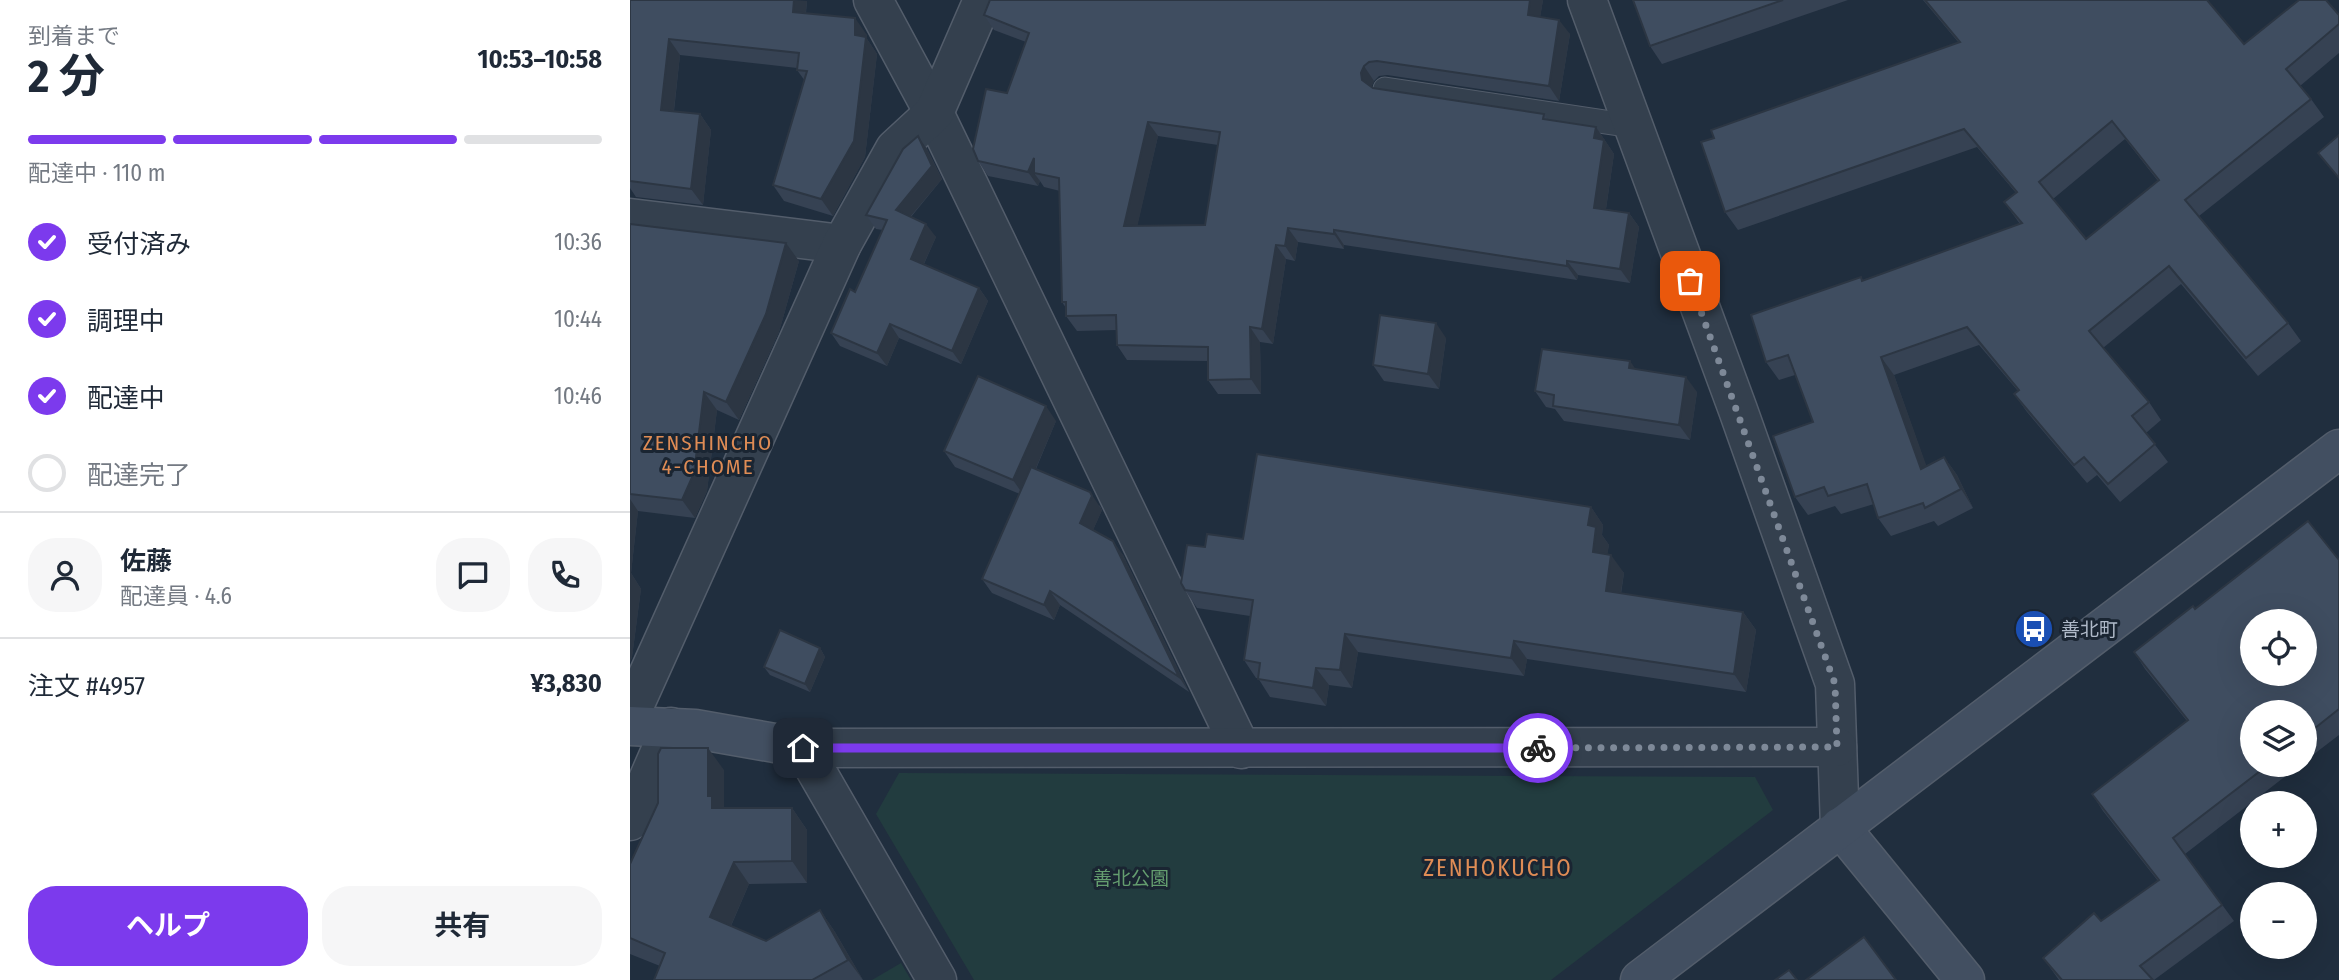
<!DOCTYPE html>
<html lang="ja">
<meta charset="utf-8">
<style>
body{margin:0;font-family:"Fira Sans Condensed","Noto Sans JP",sans-serif;background:#f6f6f7;color:#1f2937;height:100vh;display:flex;flex-direction:column;font-size:26px;white-space:nowrap}
*{box-sizing:border-box;margin:0}
p{font-size:23px;color:#747a83}
.icon{flex:none;width:38px;height:38px;fill:none;stroke:currentColor;stroke-width:2;stroke-linecap:round;stroke-linejoin:round}
.map{position:relative;flex:1;overflow:hidden}
.details{display:flex;flex-direction:column;background:#fff;width:630px}
.details>*{flex:none}
.fabs{position:absolute;left:1610px;top:609px;display:grid;gap:14px}
.fabs a{display:grid;place-items:center;width:77px;height:77px;border-radius:50%;background:#fff;box-shadow:0 7px 28px #0002;font-size:35px}
.pin{position:absolute;display:grid;place-items:center;width:60px;height:60px;color:#fff;margin:-30px;border-radius:14px;box-shadow:0 4px 10px #0006}
.courier{position:absolute;display:grid;place-items:center;width:70px;height:70px;margin:-35px;border:5px solid #7c3aed;border-radius:50%;background:#fff;color:#222;box-shadow:0 2px 9px #0007}
.head em{font-style:normal;font-weight:700}
.head div{display:flex;flex-direction:column-reverse}
.head{display:flex;align-items:center;justify-content:space-between;height:119px;padding:0 28px}
h1{font-size:46px;font-weight:700;line-height:52px}
.bar{display:grid;grid-template-columns:repeat(4,1fr);gap:10px 7px;align-content:center;height:84px;padding:0 28px}
.bar i{height:9px;border-radius:5px;background:#e0e1e3}
.bar .selected{background:#7c3aed}
.bar p{grid-column:span 4}
.line{display:flex;align-items:center;gap:18px;padding:0 28px;border-top:2px solid #e0e1e3}
.line div{flex:1}
.round{display:grid;place-items:center;flex:none;width:74px;height:74px;border-radius:28px;background:#f6f6f7}
ol{padding:0 28px;list-style:none}
li{display:flex;align-items:center;gap:21px;height:77px}
li p{margin-inline-start:auto}
li .icon{padding:7px;border-radius:50%;background:#7c3aed;color:#fff;stroke-width:4}
li:last-child{color:#747a83}
li i{width:38px;height:38px;border:4px solid #e0e1e3;border-radius:50%}
.cta{display:flex;gap:14px;margin-top:auto;padding:14px 28px}
.cta a{flex:1;height:80px;border-radius:28px;background:#7c3aed;color:#fff;font-size:28px;font-weight:700;line-height:80px;text-align:center}
.cta a+a{background:#f6f6f7;color:#1f2937}
main{display:flex;flex:1;min-height:0}
.map>svg:first-child{display:block}
.green{fill:#223c3f}
.lines{fill:none;stroke-linecap:round;stroke-linejoin:round}
.lane-casing{stroke:#535d6b;stroke-width:25}
.street-casing{stroke:#535d6b;stroke-width:41}
.secondary-casing{stroke:#535d6b;stroke-width:41}
.lane{stroke:#34404e;stroke-width:23}
.street{stroke:#34404e;stroke-width:38}
.secondary{stroke:#424f61;stroke-width:38}
.wall{fill:#364253;fill-rule:evenodd}
.shaded-wall{fill:#2c3643}
.building{fill:#3f4d60;stroke:#2c3643;stroke-width:2;fill-rule:evenodd}
.done{stroke:#7e8998;stroke-width:7;stroke-dasharray:0 12.6}
.route{stroke:#7c3aed;stroke-width:9}
.labels{text-anchor:middle;dominant-baseline:central;stroke-width:6;stroke-linejoin:round;paint-order:stroke}
.poi-label{font-size:19px;fill:#b0bac9;stroke:#1a2532;text-anchor:start}
.park-label{font-size:19px;fill:#649d6f;stroke:#1a2532}
.neighbourhood-label{font-size:21px;letter-spacing:2px;fill:#df8c55;stroke:#1a2532}
.quarter-label{font-size:23px;letter-spacing:2px;fill:#df8c55;stroke:#1a2532}
</style>
<main>
<section class="details">
<div class="head"><div><h1>2 分</h1><p>到着まで</p></div><em>10:53–10:58</em></div>
<div class="bar"><i class="selected"></i><i class="selected"></i><i class="selected"></i><i></i><p>配達中 · 110 m</p></div>
<ol>
<li><svg class="icon" aria-label="check" viewBox="0 0 24 24"><path d="M5 12l5 5 9-10"/></svg>受付済み<p>10:36</p></li>
<li><svg class="icon" aria-label="check" viewBox="0 0 24 24"><path d="M5 12l5 5 9-10"/></svg>調理中<p>10:44</p></li>
<li><svg class="icon" aria-label="check" viewBox="0 0 24 24"><path d="M5 12l5 5 9-10"/></svg>配達中<p>10:46</p></li>
<li><i></i>配達完了</li>
</ol>
<div class="line" style="height:126px"><a class="round"><svg class="icon" aria-label="person" viewBox="0 0 24 24"><circle cx="12" cy="8" r="4"/><path d="M4 21q1-7 8-7t8 7"/></svg></a><div><b>佐藤</b><p>配達員 · 4.6</p></div><a class="round"><svg class="icon" aria-label="chat" viewBox="0 0 24 24"><path d="M4 5h16v11H9l-5 4z"/></svg></a><a class="round"><svg class="icon" aria-label="phone" viewBox="0 0 24 24"><path d="M5 4h4l2 5-3 2q2 4 5 5l2-3 5 2v4C11 20 4 13 5 4z"/></svg></a></div>
<div class="line" style="height:91px"><div>注文 #4957</div><b>¥3,830</b></div>
<div class="cta"><a>ヘルプ</a><a>共有</a></div>
</section>
<div class="map">
<svg width="1709" height="980" viewBox="0 0 1709 980">
<rect width="100%" height="100%" fill="#202e3e"/>
<!-- green -->
<g class="green">
<path d="M 269,773 L 1125,777 L 1143,810 L 921,980 L 344,980 L 246,814 Z"/>
<path d="M 271,963 L 281,980 L 242,980 Z"/>
</g>
<g class="lines">
<!-- lane casing -->
<g class="lane-casing">
<path id="lane" d="M 755,89 L 1002,126"/>
</g>
<!-- street casing -->
<g class="street-casing">
<g id="street">
<path d="M 243,0 L 304,113 L 611,749"/>
<path d="M 957,0 L 1108,410 L 1205,684 L 1210,827"/>
<path d="M 0,218 L 212,244"/>
<path d="M 0,715 L 212,244 L 265,149 L 304,113 L 353,0"/>
<path d="M 0,821 L 41,727"/>
<path d="M 307,980 L 173,748 L 1207,747"/>
</g>
</g>
<!-- secondary casing -->
<g class="secondary-casing">
<g id="secondary">
<path d="M 0,726 L 65,729 L 173,748"/>
<path d="M 1210,827 L 1335,980"/>
<path d="M 1010,980 L 1709,449"/>
</g>
</g>
<!-- lane -->
<use href="#lane" class="lane"/>
<!-- street -->
<use href="#street" class="street"/>
<!-- secondary -->
<use href="#secondary" class="secondary"/>
</g>
<!-- wall -->
<g class="wall">
<path d="M 0,0 L 177,1 L 176,13 L 237,35 L 237,39 L 247,54 L 235,157 L 203,216 L 154,201 L 143,185 L 175,81 L 167,70 L 167,68 L 50,55 L 44,111 L 70,114 L 81,130 L 73,205 L 6,197 L 0,188 Z"/>
<path d="M 913,0 L 910,17 L 940,34 L 929,101 L 757,75 L 749,76 L 744,81 L 741,87 L 743,88 L 914,114 L 918,120 L 966,127 L 984,154 L 976,209 L 999,213 L 1009,227 L 1000,283 L 948,275 L 947,280 L 714,245 L 714,249 L 668,242 L 665,261 L 656,259 L 643,344 L 630,342 L 631,394 L 588,394 L 578,380 L 578,361 L 497,360 L 487,345 L 487,330 L 447,331 L 436,316 L 436,308 L 432,302 L 430,191 L 414,187 L 410,181 L 408,186 L 358,176 L 348,161 L 377,93 L 396,42 L 364,30 L 354,15 ZM 528,136 L 588,145 L 575,225 L 507,226 Z"/>
<path d="M 1003,0 L 1218,0 L 1032,64 L 1020,46 Z"/>
<path d="M 1293,0 L 1577,0 L 1614,44 L 1709,15 L 1709,53 L 1670,86 L 1681,99 L 1694,117 L 1569,216 L 1658,323 L 1671,341 L 1628,376 L 1551,284 L 1473,348 L 1519,402 L 1531,420 L 1516,433 L 1538,462 L 1490,502 L 1467,475 L 1457,483 L 1397,412 L 1384,394 L 1388,391 L 1349,345 L 1264,375 L 1296,466 L 1314,457 L 1327,475 L 1343,508 L 1308,526 L 1304,521 L 1261,536 L 1248,518 L 1244,504 L 1211,514 L 1205,506 L 1178,515 L 1165,497 L 1183,422 L 1165,375 L 1149,380 L 1136,362 L 1231,277 L 1233,280 L 1390,224 L 1374,202 L 1386,193 L 1347,147 L 1108,230 L 1095,212 L 1084,138 L 1329,43 ZM 1495,139 L 1528,181 L 1456,239 L 1423,199 Z"/>
<path d="M 288,136 L 297,149 L 312,179 L 281,217 L 306,237 L 294,264 L 349,288 L 358,301 L 331,364 L 269,338 L 257,366 L 210,346 L 201,333 L 225,292 L 253,230 L 246,229 L 236,215 Z"/>
<path d="M 0,224 L 169,261 L 149,332 L 109,420 L 87,410 L 77,491 L 65,518 L 8,511 L 1,573 L 11,589 L 2,657 L 0,662 Z"/>
<path d="M 816,338 L 809,389 L 754,381 L 743,365 Z"/>
<path d="M 1006,369 L 1067,392 L 1060,440 L 934,421 L 925,409 L 916,407 L 905,391 Z"/>
<path d="M 426,421 L 406,469 L 470,506 L 472,510 L 463,530 L 493,555 L 559,692 L 430,605 L 424,620 L 362,593 L 352,579 L 390,494 L 325,467 L 314,451 Z"/>
<path d="M 961,507 L 973,525 L 972,535 L 979,545 L 977,554 L 994,573 L 991,594 L 1113,612 L 1126,630 L 1116,692 L 897,659 L 894,676 L 728,652 L 722,688 L 699,685 L 696,706 L 640,697 L 628,678 L 626,678 L 614,660 L 620,616 L 567,608 L 555,590 L 575,547 L 613,539 Z"/>
<path d="M 1709,560 L 1709,735 L 1675,761 L 1675,712 L 1622,765 L 1670,765 L 1555,854 L 1604,921 L 1524,980 L 1429,980 L 1413,958 L 1471,921 L 1528,881 L 1473,811 L 1462,794 L 1557,721 L 1515,669 L 1504,652 L 1565,609 Z"/>
<path d="M 190,648 L 195,657 L 180,692 L 140,675 L 134,667 Z"/>
<path d="M 94,770 L 94,808 L 162,808 L 177,830 L 177,883 L 119,884 L 101,926 L 136,941 L 190,910 L 205,932 L 233,980 L 24,980 L 30,966 L 0,954 L 0,864 Z"/>
</g>
<!-- shaded-wall -->
<g class="shaded-wall">
<path d="M 164,0 L 177,1 L 174,28 L 163,12 Z"/>
<path d="M 900,0 L 913,0 L 908,30 L 898,15 Z"/>
<path d="M 225,18 L 237,35 L 237,39 L 247,54 L 235,157 L 203,216 L 191,199 L 225,35 Z"/>
<path d="M 929,20 L 940,34 L 929,101 L 919,86 Z"/>
<path d="M 39,39 L 50,55 L 42,126 L 31,110 Z"/>
<path d="M 734,66 L 744,81 L 741,88 L 732,80 L 731,73 Z"/>
<path d="M 70,114 L 81,130 L 73,205 L 61,189 Z"/>
<path d="M 518,122 L 528,136 L 504,241 L 494,226 Z"/>
<path d="M 966,127 L 984,154 L 974,222 L 964,208 L 964,138 Z"/>
<path d="M 288,136 L 297,149 L 312,179 L 275,223 L 266,210 Z"/>
<path d="M 404,158 L 404,173 L 410,181 L 408,186 L 398,172 Z"/>
<path d="M 999,213 L 1009,227 L 1000,283 L 990,269 Z"/>
<path d="M 296,224 L 306,237 L 290,272 L 281,259 Z"/>
<path d="M 658,228 L 668,242 L 665,261 L 655,246 Z"/>
<path d="M 704,230 L 714,245 L 714,249 L 704,234 Z"/>
<path d="M 156,243 L 169,261 L 149,332 L 109,420 L 96,402 Z"/>
<path d="M 646,245 L 656,259 L 643,344 L 632,329 Z"/>
<path d="M 937,261 L 948,275 L 947,280 L 937,266 Z"/>
<path d="M 349,288 L 358,301 L 331,364 L 322,351 Z"/>
<path d="M 806,323 L 816,338 L 809,389 L 798,374 Z"/>
<path d="M 260,324 L 269,338 L 257,366 L 247,353 Z"/>
<path d="M 620,327 L 630,342 L 631,394 L 621,379 Z"/>
<path d="M 1251,357 L 1264,375 L 1304,487 L 1291,469 Z"/>
<path d="M 1000,361 L 1011,377 L 999,368 Z"/>
<path d="M 1056,377 L 1067,392 L 1060,440 L 1049,425 Z"/>
<path d="M 74,392 L 87,410 L 77,491 L 65,518 L 52,500 Z"/>
<path d="M 416,406 L 426,421 L 394,496 L 383,480 Z"/>
<path d="M 1314,457 L 1327,475 L 1343,508 L 1331,489 Z"/>
<path d="M 460,492 L 472,510 L 460,537 L 450,523 Z"/>
<path d="M 0,499 L 8,511 L 1,573 L 11,589 L 2,657 L 0,662 Z"/>
<path d="M 961,507 L 973,525 L 972,535 L 979,545 L 975,570 L 963,552 L 958,525 Z"/>
<path d="M 483,541 L 493,555 L 559,692 L 549,677 Z"/>
<path d="M 981,555 L 994,573 L 988,609 L 976,591 Z"/>
<path d="M 420,591 L 430,605 L 424,620 L 414,605 Z"/>
<path d="M 1113,612 L 1126,630 L 1116,692 L 1104,674 Z"/>
<path d="M 715,634 L 728,652 L 722,688 L 710,670 Z"/>
<path d="M 884,641 L 897,659 L 894,676 L 881,658 Z"/>
<path d="M 190,648 L 195,657 L 180,692 L 175,684 Z"/>
<path d="M 686,668 L 699,685 L 696,706 L 683,688 Z"/>
<path d="M 78,748 L 94,770 L 94,812 L 82,808 L 78,796 Z"/>
<path d="M 162,808 L 177,830 L 177,883 L 162,861 Z"/>
<path d="M 104,862 L 119,884 L 95,939 L 80,917 Z"/>
<path d="M 190,910 L 205,932 L 233,980 L 218,960 Z"/>
</g>
<!-- building -->
<g class="building">
<path d="M 0,0 L 164,0 L 163,12 L 225,18 L 225,35 L 236,37 L 224,141 L 191,199 L 143,185 L 177,71 L 167,70 L 169,53 L 39,39 L 31,110 L 70,114 L 61,189 L 0,181 Z"/>
<path d="M 360,0 L 900,0 L 898,15 L 929,20 L 919,86 L 747,61 L 739,62 L 734,66 L 731,73 L 732,80 L 743,88 L 914,114 L 913,119 L 966,127 L 964,138 L 974,140 L 964,208 L 999,213 L 990,269 L 937,261 L 937,266 L 704,230 L 704,234 L 658,228 L 655,246 L 646,245 L 632,329 L 620,327 L 621,379 L 578,380 L 578,347 L 487,345 L 486,315 L 436,316 L 436,302 L 432,302 L 429,178 L 404,173 L 404,158 L 398,172 L 348,161 L 343,149 L 356,89 L 377,93 L 399,33 L 354,15 ZM 518,122 L 590,132 L 575,225 L 494,226 Z"/>
<path d="M 1003,0 L 1153,0 L 1020,46 Z"/>
<path d="M 1295,0 L 1577,0 L 1614,44 L 1669,0 L 1696,0 L 1709,15 L 1709,24 L 1656,69 L 1681,99 L 1555,200 L 1658,323 L 1616,358 L 1539,266 L 1459,331 L 1519,402 L 1502,416 L 1525,444 L 1478,484 L 1454,457 L 1444,465 L 1384,394 L 1389,390 L 1337,327 L 1251,357 L 1291,469 L 1314,457 L 1331,489 L 1295,508 L 1293,503 L 1248,518 L 1237,484 L 1198,496 L 1194,487 L 1165,497 L 1143,436 L 1183,422 L 1158,355 L 1136,362 L 1121,315 L 1231,277 L 1232,281 L 1392,223 L 1374,202 L 1387,192 L 1334,129 L 1095,212 L 1071,142 L 1084,138 L 1081,130 L 1330,42 ZM 1482,121 L 1529,180 L 1456,239 L 1409,182 Z"/>
<path d="M 1709,135 L 1709,178 L 1688,153 Z"/>
<path d="M 288,136 L 302,166 L 266,210 L 296,224 L 281,259 L 349,288 L 322,351 L 260,324 L 247,353 L 201,333 L 220,289 L 225,292 L 257,220 L 236,215 L 273,149 Z"/>
<path d="M 0,224 L 156,243 L 136,314 L 96,402 L 74,392 L 64,473 L 52,500 L 0,494 Z"/>
<path d="M 750,315 L 806,323 L 798,374 L 743,365 Z"/>
<path d="M 912,349 L 1000,361 L 999,368 L 1056,377 L 1049,425 L 923,406 L 924,395 L 905,391 Z"/>
<path d="M 348,376 L 416,406 L 383,480 L 314,451 Z"/>
<path d="M 627,454 L 961,507 L 958,525 L 966,527 L 963,552 L 981,555 L 976,591 L 1113,612 L 1104,674 L 884,641 L 881,658 L 715,634 L 710,670 L 686,668 L 683,688 L 628,679 L 630,663 L 614,660 L 623,600 L 555,590 L 551,583 L 557,545 L 575,547 L 577,534 L 613,539 Z"/>
<path d="M 401,467 L 460,492 L 462,496 L 450,523 L 483,541 L 549,677 L 420,591 L 414,605 L 352,579 Z"/>
<path d="M 1678,521 L 1709,560 L 1709,709 L 1675,736 L 1675,712 L 1622,712 L 1622,765 L 1638,765 L 1543,838 L 1592,905 L 1510,966 L 1523,980 L 1432,980 L 1413,958 L 1464,913 L 1471,921 L 1529,880 L 1462,794 L 1558,720 L 1504,652 L 1563,606 L 1565,609 ZM 1622,621 L 1675,621 L 1675,674 L 1622,674 Z"/>
<path d="M 150,630 L 190,648 L 175,684 L 134,667 Z"/>
<path d="M 31,748 L 78,748 L 78,796 L 82,796 L 82,808 L 162,808 L 162,861 L 104,862 L 80,917 L 136,941 L 190,910 L 218,960 L 182,980 L 24,980 L 35,953 L 0,938 L 0,864 L 28,803 L 28,754 Z"/>
<path d="M 1234,937 L 1266,980 L 1176,980 Z"/>
<path d="M 1159,970 L 1167,980 L 1145,980 Z"/>
</g>
<g class="lines">
<!-- done -->
<path class="done" d="M 908,748 L 1207,747 L 1205,684 L 1060,281"/>
<!-- route -->
<path class="route" d="M 173,748 L 908,748"/>
</g>
<!-- icons -->
<defs>
<g id="bus-disc" transform="scale(2.0125)"><circle r="9.5" fill="#1a4fb4" stroke="#1a2532"/><path d="M-5-6H5V4H4V6H2V4H-2V6H-4V4H-5ZM-3.5-4V0h7V-4ZM-3.5 1.2v1.5H-2V1.2ZM2 1.2v1.5H3.5V1.2Z" fill="#fff"/></g>
</defs>
<g fill-rule="evenodd">
<use href="#bus-disc" x="1404" y="629"/>
</g>
<g class="labels">
<!-- poi labels -->
<g class="poi-label">
<text x="1431" y="629">善北町</text>
</g>
<!-- park labels -->
<g class="park-label">
<text x="501" y="878">善北公園</text>
</g>
<!-- neighbourhood labels -->
<g class="neighbourhood-label">
<text x="78" y="443">ZENSHINCHO<tspan x="78" dy="24">4-CHOME</tspan></text>
</g>
<!-- quarter labels -->
<g class="quarter-label">
<text x="868" y="868">ZENHOKUCHO</text>
</g>
</g>
</svg>
<div class="fabs">
<a><svg class="icon" aria-label="locate" viewBox="0 0 24 24"><circle cx="12" cy="12" r="6"/><path d="M12 2v4M12 18v4M2 12h4M18 12h4"/></svg></a>
<a><svg class="icon" aria-label="layers" viewBox="0 0 24 24"><path d="M12 4l9 5-9 5-9-5zM3 14l9 5 9-5"/></svg></a>
<a>+</a>
<a>−</a>
</div>
<div class="pin" style="left:1060px;top:281px;background:#ea580c"><svg class="icon" aria-label="bag" viewBox="0 0 24 24"><path d="M5 8h14l-1 12H6zM9 8a3 3 0 0 1 6 0"/></svg></div>
<div class="pin" style="left:173px;top:748px;background:#1f2937"><svg class="icon" aria-label="home" viewBox="0 0 24 24"><path d="M3 11l9-7 9 7M6 9v11h12V9"/></svg></div>
<div class="courier" style="left:908px;top:748px"><svg class="icon" aria-label="bike" viewBox="0 0 24 24"><circle cx="6" cy="16" r="4"/><circle cx="18" cy="16" r="4"/><path d="M6 16l4-8h5l3 8M10 8l3 8H6M13 5h3"/></svg></div>
</div>
</main>
